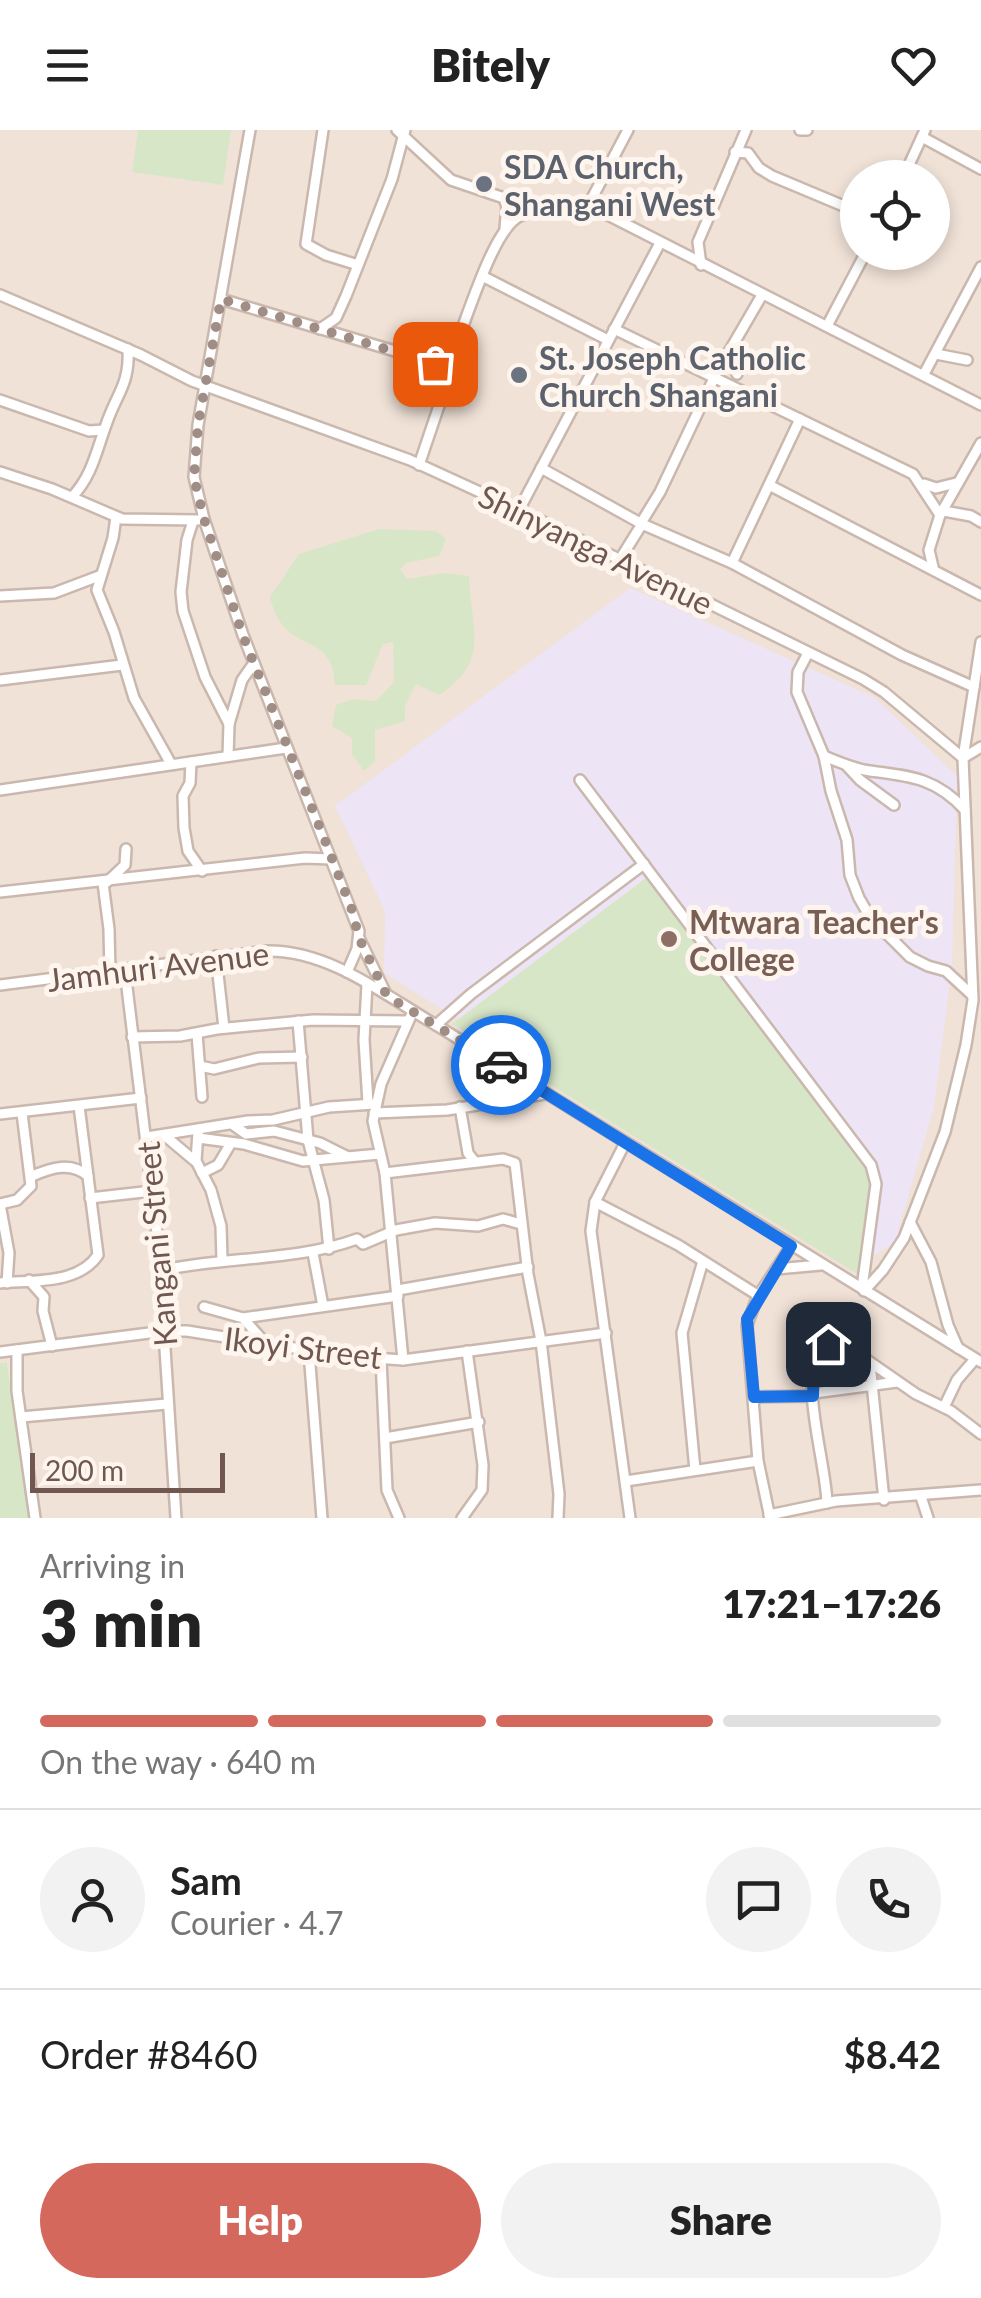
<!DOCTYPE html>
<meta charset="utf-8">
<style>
body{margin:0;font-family:Lato,sans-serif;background:#f2f2f2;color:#222;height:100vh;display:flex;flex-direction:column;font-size:38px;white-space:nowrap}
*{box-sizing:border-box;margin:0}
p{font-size:32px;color:#767676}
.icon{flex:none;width:55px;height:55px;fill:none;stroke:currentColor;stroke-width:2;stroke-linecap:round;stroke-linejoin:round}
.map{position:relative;height:1388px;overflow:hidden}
.sheet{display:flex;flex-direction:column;background:#fff;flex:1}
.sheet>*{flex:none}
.fabs{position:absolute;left:840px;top:30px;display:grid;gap:20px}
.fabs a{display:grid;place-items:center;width:110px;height:110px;border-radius:50%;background:#fff;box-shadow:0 5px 15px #0003;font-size:50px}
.scale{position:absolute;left:30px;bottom:25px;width:195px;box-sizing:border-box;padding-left:10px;border:5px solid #70574f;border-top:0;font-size:28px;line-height:35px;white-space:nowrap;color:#70574f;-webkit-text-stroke:8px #fdf5ee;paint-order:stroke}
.pin{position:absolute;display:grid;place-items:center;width:85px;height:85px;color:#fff;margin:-42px;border-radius:20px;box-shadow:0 5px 15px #0006}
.courier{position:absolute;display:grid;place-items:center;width:100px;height:100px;margin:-50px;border:8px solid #1a73e8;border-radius:50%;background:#fff;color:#222;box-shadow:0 2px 12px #0007}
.headline em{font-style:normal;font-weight:800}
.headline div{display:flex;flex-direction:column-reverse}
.headline{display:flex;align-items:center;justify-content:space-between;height:170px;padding:0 40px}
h1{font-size:65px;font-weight:800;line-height:75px}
.bar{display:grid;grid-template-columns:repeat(4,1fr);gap:15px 10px;align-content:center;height:120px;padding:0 40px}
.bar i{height:12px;border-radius:8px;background:#e0e0e0}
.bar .current{background:#d4685c}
.bar p{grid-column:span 4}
.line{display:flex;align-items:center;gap:25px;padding:0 40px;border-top:2px solid #e0e0e0}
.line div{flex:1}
.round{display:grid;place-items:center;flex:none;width:105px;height:105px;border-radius:52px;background:#f2f2f2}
.cta{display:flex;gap:20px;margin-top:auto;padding:20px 40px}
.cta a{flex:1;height:115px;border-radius:60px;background:#d4685c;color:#fff;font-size:40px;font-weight:800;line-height:115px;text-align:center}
.cta a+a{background:#f2f2f2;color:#222}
header{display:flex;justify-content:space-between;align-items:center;height:130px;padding:0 40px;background:#fff;font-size:45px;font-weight:800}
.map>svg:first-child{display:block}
.residential{fill:#f0e2d7;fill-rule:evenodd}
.education{fill:#ede4f6}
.green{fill:#d8e6c8}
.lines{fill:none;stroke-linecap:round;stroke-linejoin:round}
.minor-casing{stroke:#cab8af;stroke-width:14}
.minor{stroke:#fff;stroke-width:9}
.done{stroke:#a08d85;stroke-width:10;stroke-dasharray:0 18}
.route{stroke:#1a73e8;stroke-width:12}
.worship-dot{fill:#6b7280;stroke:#fdf5ee;stroke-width:4}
.education-dot{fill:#8d6e63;stroke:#fdf5ee;stroke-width:4}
.labels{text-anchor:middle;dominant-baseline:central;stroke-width:10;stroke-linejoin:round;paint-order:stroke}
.worship-label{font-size:32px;font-weight:bold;fill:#5b616d;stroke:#fdf5ee;text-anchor:start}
.street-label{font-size:32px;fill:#70574f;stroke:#fdf5ee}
.education-label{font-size:32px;font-weight:bold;fill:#785e54;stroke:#fdf5ee;text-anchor:start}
</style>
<header><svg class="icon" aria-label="menu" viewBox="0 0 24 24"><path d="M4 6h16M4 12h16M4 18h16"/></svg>Bitely<svg class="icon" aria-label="heart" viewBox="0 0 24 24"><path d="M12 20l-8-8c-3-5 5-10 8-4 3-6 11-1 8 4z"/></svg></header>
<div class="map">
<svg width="981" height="1388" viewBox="0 0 981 1388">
<rect width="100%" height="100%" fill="#faf1e8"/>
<!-- residential -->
<path class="residential" d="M 0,0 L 981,0 L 981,1388 L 30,1388 L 7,1232 L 0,1233 ZM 858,48 L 932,48 L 932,122 L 858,122 ZM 453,894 L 873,1056 L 859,1144 L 858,1144 Z"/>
<!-- education -->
<path class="education" d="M 630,458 L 874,567 L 957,646 L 952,836 L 934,977 L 895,1112 L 856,1137 L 384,843 L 385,781 L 335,676 Z"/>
<!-- green -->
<g class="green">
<path d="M 138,0 L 231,0 L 223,55 L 132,42 Z"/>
<path d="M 379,399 L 436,401 L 446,409 L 439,426 L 407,433 L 400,439 L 407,449 L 444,443 L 469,446 C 471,500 491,531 439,565 L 416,554 L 405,575 L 405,591 L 375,600 L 375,631 L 364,641 L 352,624 L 352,608 L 332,596 L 336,575 L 353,569 L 376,571 L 394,552 L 393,512 L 383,514 L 366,555 L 335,555 C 333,497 284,529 270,467 L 299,424 Z"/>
<path d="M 646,748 L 871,1039 L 873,1056 L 859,1145 L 452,894 Z"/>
<path d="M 7,1232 L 30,1388 L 0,1388 L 0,1233 Z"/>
</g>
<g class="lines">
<!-- minor casing -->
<g class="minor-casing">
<g id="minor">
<path d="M 250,0 L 198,295 L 194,347 L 204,389 L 243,505 L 359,801 L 357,819 L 347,842"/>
<path d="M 323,0 L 306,114 L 326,125 L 358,135"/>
<path d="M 397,0 L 451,50 L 504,68 L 507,77 L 505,98"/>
<path d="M 800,0 L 807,0"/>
<path d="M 922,7 L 981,39"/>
<path d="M 735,22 L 748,23 L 759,38 L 772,46 L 858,82"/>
<path d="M 903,48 L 925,0"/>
<path d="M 590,72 L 598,80 L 981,275"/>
<path d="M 590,72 L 628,0"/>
<path d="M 701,135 L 698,112 L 746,0"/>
<path d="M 484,147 L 608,210"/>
<path d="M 0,165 L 141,225 L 192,251 L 410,330 L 519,380 L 863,549 L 884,562 L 963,628"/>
<path d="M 221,169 L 425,230 L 442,239 L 447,252 L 419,335"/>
<path d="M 827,196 L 866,122"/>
<path d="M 320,199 L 336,188 L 346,166 L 392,49 L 405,0"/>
<path d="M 614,199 L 913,344 L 940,385 L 929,420 L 933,437"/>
<path d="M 728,223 L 737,244"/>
<path d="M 936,224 L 967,230"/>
<path d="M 445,242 C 462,208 490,100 520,86 C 538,78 570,76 590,72"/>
<path d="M 924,244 L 981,137"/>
<path d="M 0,270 L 89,301 L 104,300"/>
<path d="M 541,338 L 642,394 L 732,433 L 902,525 L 974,557"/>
<path d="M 0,342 L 52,359 L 122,389 L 198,390"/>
<path d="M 924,354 L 936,358 L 956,353"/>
<path d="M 771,356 L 981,465"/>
<path d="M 72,367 C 92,346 96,322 106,295 C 116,264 130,255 128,219"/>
<path d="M 519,380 L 660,113"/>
<path d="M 944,381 L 971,386 L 981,392"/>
<path d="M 940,385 L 981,313"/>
<path d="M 116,387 L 113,408 L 97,460 L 114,502 L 134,568 L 171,634"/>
<path d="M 193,391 L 187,410 L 181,462 L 183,481 L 205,547 L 229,594 L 228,626"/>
<path d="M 641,393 L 660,362 L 716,244 L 762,165"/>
<path d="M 619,431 L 642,394"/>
<path d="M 732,433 L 800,289"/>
<path d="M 0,466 L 54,463 L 99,446"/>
<path d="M 808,523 L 798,542 L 797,562 L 824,626 L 831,661 L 847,710 L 850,745 L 859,768 L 870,787 L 910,827 L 928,836 L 946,841 L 972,865"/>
<path d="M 0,550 L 122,535"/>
<path d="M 229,594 L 242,550 L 254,533"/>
<path d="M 824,626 C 839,632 854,639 870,641 C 910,646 936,648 965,680"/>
<path d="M 963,628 L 981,617"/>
<path d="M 191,632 L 190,653 L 183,666 L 184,698 L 188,721 L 202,741"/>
<path d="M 846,635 L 860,650 L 894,675"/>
<path d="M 580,650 L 871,1035 L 876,1054 L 862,1158"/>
<path d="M 0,660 L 286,618"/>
<path d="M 107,752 L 125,735 L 126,719"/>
<path d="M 103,753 L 109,799 L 110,843"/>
<path d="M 0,762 L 305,728 L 331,729"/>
<path d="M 359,808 L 386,864"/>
<path d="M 216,826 L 224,898"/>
<path d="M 125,841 L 158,1111 L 176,1388"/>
<path d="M 367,854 L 364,910 L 368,973"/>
<path d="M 0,855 L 267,821 C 329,820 383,864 436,895 L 981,1232"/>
<path d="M 298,891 L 308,1010 L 324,1070 L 329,1119"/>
<path d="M 436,895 L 471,864 L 644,734"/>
<path d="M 197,904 L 202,967"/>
<path d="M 132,907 L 180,906 L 217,899 L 313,890 L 408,891"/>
<path d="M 200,936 L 214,939 L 259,928 L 302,927"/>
<path d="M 460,977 L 468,1023 L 475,1032"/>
<path d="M 374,983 L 447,980 L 545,964"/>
<path d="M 0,984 L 141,968"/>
<path d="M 232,994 L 246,1004 L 274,1001 L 320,1013 L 346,1026"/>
<path d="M 198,1002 L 196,1031 L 211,1060 L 221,1096 L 222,1129"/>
<path d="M 164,1005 L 195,1031"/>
<path d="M 147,1007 L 248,991 L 273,990 L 329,977 L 375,974"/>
<path d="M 198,1008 L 244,1014 L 303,1031 L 380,1024"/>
<path d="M 625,1013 L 595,1072 L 591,1101 L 630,1388"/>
<path d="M 202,1043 L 218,1035 L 231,1013"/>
<path d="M 385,1043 L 503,1029 L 515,1033 L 528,1144 L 541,1211 L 559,1364 L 558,1388"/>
<path d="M 32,1046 C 51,1038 71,1031 88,1046"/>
<path d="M 90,1068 L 152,1061"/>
<path d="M 595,1072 L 678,1115 L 759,1166"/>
<path d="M 0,1074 L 17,1070 L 31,1056 L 22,983"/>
<path d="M 0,1074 L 9,1123 L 7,1153"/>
<path d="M 910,1092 L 931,1132 L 948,1195 L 958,1218"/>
<path d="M 313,1123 L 323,1176"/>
<path d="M 776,1139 L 821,1135"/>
<path d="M 159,1141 C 224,1126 294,1132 357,1109 L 363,1114 L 396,1100 L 435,1093 L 478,1096 L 503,1089 L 521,1094"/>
<path d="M 29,1150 L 44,1167 L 43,1181 L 52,1216"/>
<path d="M 0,1153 C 32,1150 78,1155 98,1125 L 79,976"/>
<path d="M 398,1160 L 528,1137"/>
<path d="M 864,1161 L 883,1140 L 904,1108 L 945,1002 L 966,915 L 973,870 L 963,628 L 981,512"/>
<path d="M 204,1177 L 243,1188 L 266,1214"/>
<path d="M 243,1188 L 398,1166"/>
<path d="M 17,1220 L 17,1261 L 35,1388"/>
<path d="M 0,1222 L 165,1201 L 187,1201 L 344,1226 L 403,1230 L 606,1203"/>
<path d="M 309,1222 L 322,1388"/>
<path d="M 381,1229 L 387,1360 L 399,1388"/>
<path d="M 403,1230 L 385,1043 L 373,991 L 381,954 L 413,881"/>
<path d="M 870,1234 L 884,1370"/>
<path d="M 814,1263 L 897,1252"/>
<path d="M 754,1267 L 813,1266"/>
<path d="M 944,1277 L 957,1250 L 975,1229"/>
<path d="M 21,1287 L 167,1274"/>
<path d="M 385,1308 L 479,1292"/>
<path d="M 695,1340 L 682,1203 L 703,1131"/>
<path d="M 626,1351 L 758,1331"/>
<path d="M 921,1367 L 928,1388"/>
<path d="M 827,1373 C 826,1332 798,1249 821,1216 L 833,1214 L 854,1221 L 916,1264 L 951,1281 L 981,1304"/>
<path d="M 769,1385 L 836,1371 L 981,1360"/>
<path d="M 462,1388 L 482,1360 L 483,1335 L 467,1221"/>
<path d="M 770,1388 L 758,1331 L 747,1195 L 757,1168 L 791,1116"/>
</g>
</g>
<!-- minor -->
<use href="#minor" class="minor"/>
</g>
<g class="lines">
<!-- done -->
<path class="done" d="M 435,234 L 221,169 L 198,295 L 194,348 L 204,389 L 243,506 L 324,708 L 352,780 L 359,808 L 387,866 L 501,935"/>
<!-- route -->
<path class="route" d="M 501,935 L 791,1116 L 747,1189 L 754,1267 L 813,1266 L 814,1229 L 821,1216 L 828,1214"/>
</g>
<!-- markers -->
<g class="worship-dot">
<circle cx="484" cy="54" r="10"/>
<circle cx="519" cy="245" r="10"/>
</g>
<circle class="education-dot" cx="669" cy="809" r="10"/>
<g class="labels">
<!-- worship labels -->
<g class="worship-label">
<text x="504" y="36">SDA Church,<tspan x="504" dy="37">Shangani West</tspan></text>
<text x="539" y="227">St. Joseph Catholic<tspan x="539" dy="37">Church Shangani</tspan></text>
</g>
<!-- street labels -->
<g class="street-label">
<text transform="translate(596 419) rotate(26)">Shinyanga Avenue</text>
<text transform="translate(158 836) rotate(-7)">Jamhuri Avenue</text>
<text transform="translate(156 1114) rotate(-95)">Kangani Street</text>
<text transform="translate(303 1217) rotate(7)">Ikoyi Street</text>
</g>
<!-- education labels -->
<g class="education-label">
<text x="689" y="791">Mtwara Teacher's<tspan x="689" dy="37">College</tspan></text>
</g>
</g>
</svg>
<div class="fabs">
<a><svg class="icon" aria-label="locate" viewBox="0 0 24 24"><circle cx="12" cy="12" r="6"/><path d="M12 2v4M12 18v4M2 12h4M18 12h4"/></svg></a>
</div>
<div class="scale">200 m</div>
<div class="pin" style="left:435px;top:234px;background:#ea580c"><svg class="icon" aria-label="bag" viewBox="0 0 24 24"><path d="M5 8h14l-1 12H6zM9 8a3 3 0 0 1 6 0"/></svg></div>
<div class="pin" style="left:828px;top:1214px;background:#1f2937"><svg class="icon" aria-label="home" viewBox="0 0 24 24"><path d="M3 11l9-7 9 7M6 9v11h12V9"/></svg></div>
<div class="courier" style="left:501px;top:935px"><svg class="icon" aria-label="car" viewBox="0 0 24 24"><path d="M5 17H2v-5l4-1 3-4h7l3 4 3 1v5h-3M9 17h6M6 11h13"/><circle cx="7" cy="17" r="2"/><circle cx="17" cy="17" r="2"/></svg></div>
</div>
<section class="sheet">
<div class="headline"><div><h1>3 min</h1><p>Arriving in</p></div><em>17:21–17:26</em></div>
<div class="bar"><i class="current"></i><i class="current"></i><i class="current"></i><i></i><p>On the way · 640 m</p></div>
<div class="line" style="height:180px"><a class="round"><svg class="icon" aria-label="person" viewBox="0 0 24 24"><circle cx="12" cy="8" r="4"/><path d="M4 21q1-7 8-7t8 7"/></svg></a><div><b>Sam</b><p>Courier · 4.7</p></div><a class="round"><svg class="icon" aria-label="chat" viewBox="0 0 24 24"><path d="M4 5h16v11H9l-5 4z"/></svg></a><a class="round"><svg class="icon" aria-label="phone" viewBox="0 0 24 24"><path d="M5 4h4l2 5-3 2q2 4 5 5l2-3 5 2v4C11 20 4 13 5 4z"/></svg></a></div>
<div class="line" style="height:130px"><div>Order #8460</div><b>$8.42</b></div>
<div class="cta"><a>Help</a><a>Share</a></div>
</section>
